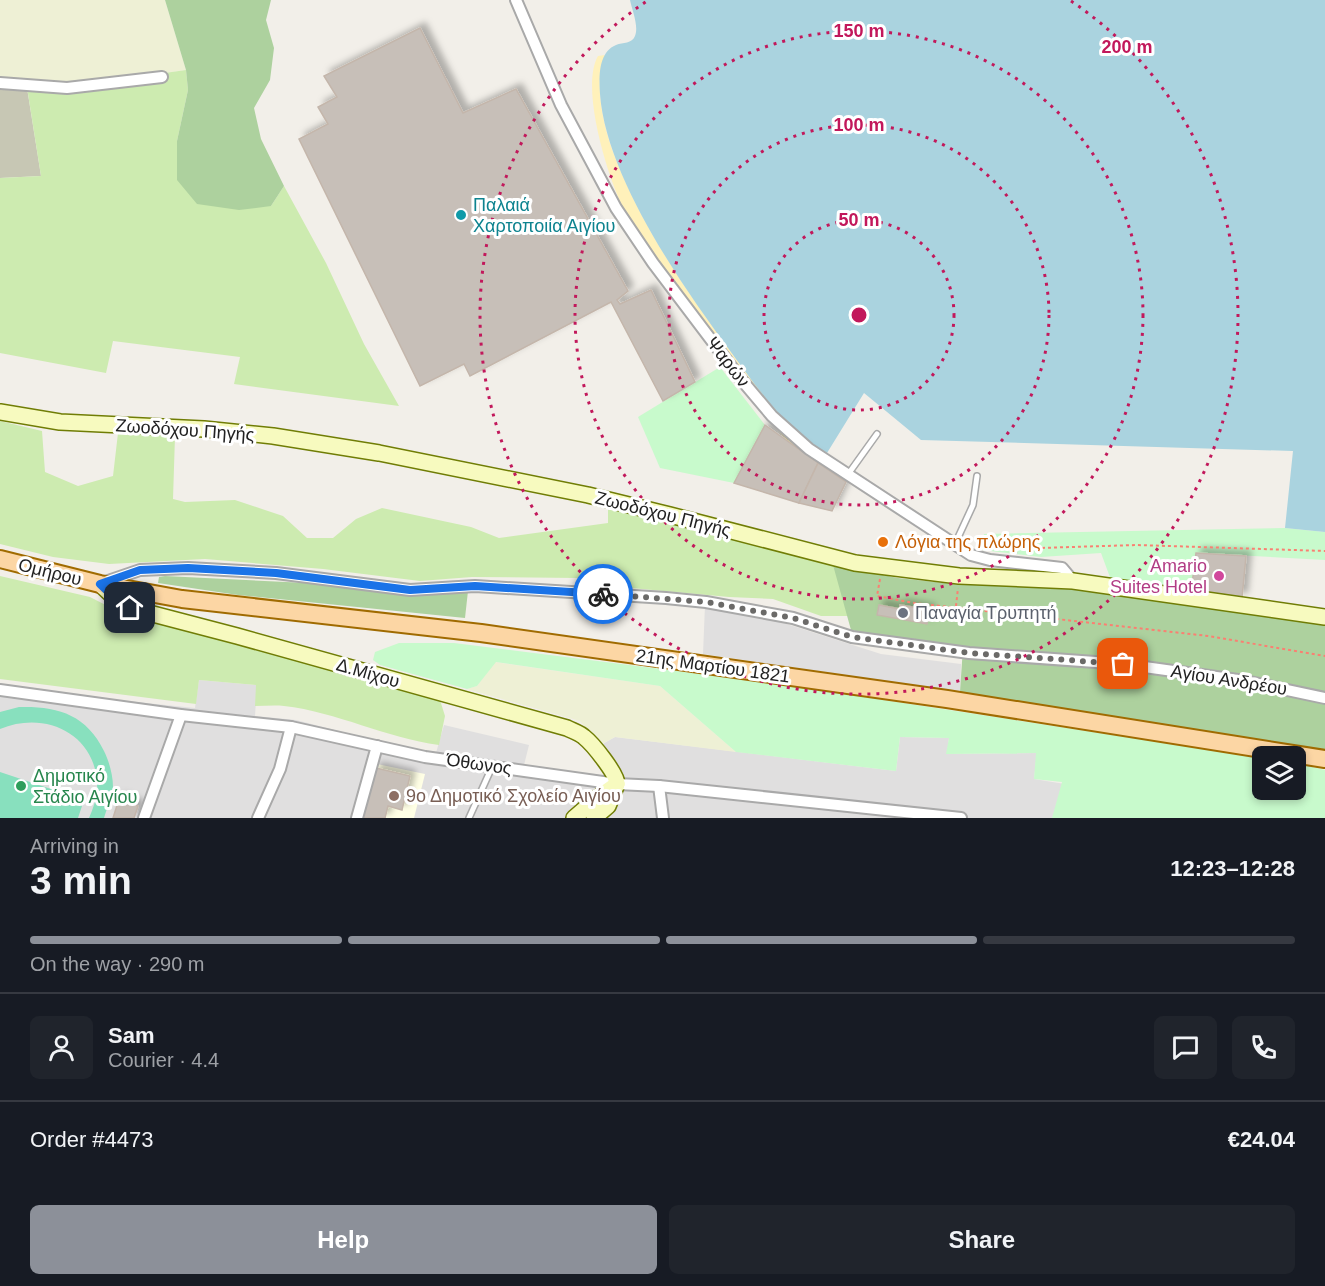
<!DOCTYPE html>
<meta charset="utf-8">
<style>
body{margin:0;font-family:Helvetica,sans-serif;background:#20242c;color:#f1f3f6;height:100vh;display:flex;flex-direction:column;font-size:22px;white-space:nowrap}
*{box-sizing:border-box;margin:0}
p{font-size:20px;color:#9ea1a6}
.icon{flex:none;width:33px;height:33px;fill:none;stroke:currentColor;stroke-width:2;stroke-linecap:round;stroke-linejoin:round}
.map{position:relative;height:818px;overflow:hidden}
.sheet{display:flex;flex-direction:column;background:#171b24;flex:1}
.sheet>*{flex:none}
.controls{position:absolute;left:1252px;top:746px;display:grid;gap:12px}
.controls a{display:grid;place-items:center;width:54px;height:54px;border-radius:9px;background:#171b24;box-shadow:0 3px 9px #0003;font-size:30px}
.pin{position:absolute;display:grid;place-items:center;width:51px;height:51px;color:#fff;margin:-26px;border-radius:12px;box-shadow:0 3px 9px #0006}
.courier{position:absolute;display:grid;place-items:center;width:60px;height:60px;margin:-30px;border:4px solid #1a73e8;border-radius:50%;background:#fff;color:#222;box-shadow:0 2px 8px #0007}
.summary em{font-style:normal;font-weight:800}
.summary div{display:flex;flex-direction:column-reverse}
.summary{display:flex;align-items:center;justify-content:space-between;height:102px;padding:0 30px}
h1{font-size:39px;font-weight:800;line-height:45px}
.bar{display:grid;grid-template-columns:repeat(4,1fr);gap:9px 6px;align-content:center;height:72px;padding:0 30px}
.bar i{height:8px;border-radius:4px;background:#363941}
.bar .active{background:#8c9099}
.bar p{grid-column:span 4}
.line{display:flex;align-items:center;gap:15px;padding:0 30px;border-top:2px solid #363941}
.line div{flex:1}
.round{display:grid;place-items:center;flex:none;width:63px;height:63px;border-radius:9px;background:#20242c}
.button{display:flex;gap:12px;margin-top:auto;padding:12px 30px}
.button a{flex:1;height:69px;border-radius:9px;background:#8c9099;color:#fff;font-size:24px;font-weight:800;line-height:69px;text-align:center}
.button a+a{background:#20242c;color:#f1f3f6}
.map>svg:first-child{display:block}
.residential{fill:#e0dfdf}
.education{fill:#ffffe5}
.construction{fill:#c7c7b4}
.farmland{fill:#eef0d5}
.grass{fill:#cdebb0}
.forest{fill:#add19e}
.sand{fill:#fff1ba}
.park{fill:#c8facc}
.pitch{fill:#88e0be}
.water{fill:#aad3df}
.building{fill:#c7bfb8;stroke:#c4b6ab;stroke-width:1.5;filter:url(#shadow)}
.lines{fill:none;stroke-linecap:round;stroke-linejoin:round}
.lane-casing{stroke:#a9a9a9;stroke-width:8}
.street-casing{stroke:#a9a9a9;stroke-width:14}
.secondary-casing{stroke:#707d05;stroke-width:18}
.primary-casing{stroke:#a06b00;stroke-width:20}
.path{stroke:#fa8072;stroke-width:2;stroke-dasharray:3 3;stroke-linecap:butt}
.lane{stroke:#fff;stroke-width:5}
.street{stroke:#fff;stroke-width:10}
.secondary{stroke:#f7fabf;stroke-width:15}
.primary{stroke:#fcd6a4;stroke-width:16}
.done{stroke:#6b6a68;stroke-width:6;stroke-dasharray:0 10.8}
.route{stroke:#1a73e8;stroke-width:8}
.ring{fill:none;stroke:#c2185b;stroke-width:3;stroke-dasharray:3 6}
.culture-dot{fill:#0f9aa8;stroke:#fff;stroke-width:2}
.food-dot{fill:#e8710a;stroke:#fff;stroke-width:2}
.hotel-dot{fill:#d1479c;stroke:#fff;stroke-width:2}
.worship-dot{fill:#6b7280;stroke:#fff;stroke-width:2}
.leisure-dot{fill:#2e9e5b;stroke:#fff;stroke-width:2}
.education-dot{fill:#8d6e63;stroke:#fff;stroke-width:2}
.labels{text-anchor:middle;dominant-baseline:central;stroke-width:6;stroke-linejoin:round;paint-order:stroke}
.culture-label{font-size:18px;fill:#0d838f;stroke:#fff;text-anchor:start}
.street-label{font-size:18px;fill:#222;stroke:#fff}
.food-label{font-size:18px;fill:#c56008;stroke:#fff;text-anchor:start}
.hotel-label{font-size:18px;fill:#b23c85;stroke:#fff;text-anchor:end}
.worship-label{font-size:18px;fill:#5b616d;stroke:#fff;text-anchor:start}
.leisure-label{font-size:18px;fill:#27864d;stroke:#fff;text-anchor:start}
.education-label{font-size:18px;fill:#785e54;stroke:#fff;text-anchor:start}
.centre{fill:#c2185b;stroke:#fff;stroke-width:3}
.ring-label{font-size:18px;text-anchor:middle;font-weight:bold;fill:#c2185b;stroke:#fff;stroke-width:6;stroke-linejoin:round;paint-order:stroke}
</style>
<div class="map">
<svg width="1325" height="818" viewBox="0 0 1325 818">
<defs>
<filter id="shadow"><feDropShadow dx="5.5" dy="-5.5" stdDeviation="3" flood-color="#0004"/></filter>
</defs>
<rect width="100%" height="100%" fill="#f2efe9"/>
<!-- residential -->
<g class="residential">
<path d="M 705,605 L 771,619 L 881,654 L 961,664 L 960,692 L 703,654 Z"/>
<path d="M 199,680 L 257,685 L 255,716 L 296,720 L 381,742 L 436,753 L 444,725 L 529,745 L 524,765 L 616,779 L 594,749 L 615,737 L 896,771 L 900,737 L 949,738 L 947,754 L 1037,753 L 1034,779 L 1275,818 L 0,818 L 0,688 L 195,708 Z"/>
</g>
<!-- education -->
<path class="education" d="M 377,764 L 425,774 L 414,818 L 362,818 Z"/>
<!-- construction -->
<path class="construction" d="M 0,86 L 27,88 L 41,176 L 0,178 Z"/>
<!-- farmland -->
<g class="farmland">
<path d="M 0,0 L 165,0 L 186,70 L 94,83 L 66,85 L 0,79 Z"/>
<path d="M 495,662 L 660,686 L 736,752 L 615,737 L 600,745 L 580,721 L 467,689 L 477,686 Z"/>
</g>
<!-- grass -->
<g class="grass">
<path d="M 186,70 L 188,90 L 177,141 L 271,206 L 284,186 L 326,263 L 364,344 L 399,406 L 234,384 L 240,357 L 113,341 L 106,373 L 0,353 L 0,178 L 41,176 L 26,81 L 66,85 L 94,83 Z"/>
<path d="M 0,421 L 42,431 L 45,472 L 78,486 L 113,476 L 118,433 L 175,436 L 173,499 L 185,502 L 235,500 L 283,516 L 307,538 L 333,538 L 356,519 L 382,508 L 471,527 L 499,538 L 608,523 L 608,508 L 844,567 L 854,616 L 821,616 L 773,599 L 729,597 L 620,587 L 578,578 L 472,577 L 420,581 L 323,569 L 205,559 L 109,564 L 53,557 L 0,544 Z"/>
<path d="M 0,576 L 90,597 L 127,616 L 201,632 L 440,700 L 445,716 L 439,745 C 386,738 337,712 284,706 C 275,705 265,706 255,706 L 256,685 L 199,680 L 196,704 L 0,679 Z"/>
</g>
<!-- forest -->
<g class="forest">
<path d="M 165,0 L 271,0 L 266,20 L 274,48 L 270,80 L 254,108 L 261,139 L 284,186 L 271,206 L 239,210 L 197,204 L 177,180 L 177,141 L 188,90 L 186,70 Z"/>
<path d="M 833,565 L 898,578 L 963,585 L 964,582 L 1069,588 L 1325,617 L 1325,756 L 1262,750 L 960,692 L 963,647 L 907,641 L 851,630 Z"/>
<path d="M 165,576 L 307,583 L 409,594 L 468,591 L 465,618 L 238,595 L 158,583 L 159,577 Z"/>
</g>
<!-- sand -->
<path class="sand" d="M 605,55 C 593,84 604,129 615,157 C 642,227 687,292 731,352 C 757,387 789,432 827,453 L 818,469 C 768,430 726,361 690,309 C 670,279 646,250 628,218 C 610,186 579,89 598,56 Z"/>
<!-- park -->
<g class="park">
<path d="M 720,367 L 765,425 L 734,483 L 660,468 L 638,417 Z"/>
<path d="M 1285,528 L 1325,532 L 1325,560 L 1196,553 L 1191,592 L 1111,580 L 1101,553 L 1041,557 L 982,550 L 982,543 L 984,534 Z"/>
<path d="M 399,643 L 454,643 L 677,671 L 818,690 L 1263,758 L 1263,789 L 1296,789 L 1296,763 L 1325,770 L 1325,818 L 1052,818 L 1062,782 L 1034,779 L 1036,753 L 946,754 L 949,738 L 900,737 L 896,771 L 736,752 L 660,686 L 496,662 L 477,686 L 467,689 L 380,665 L 373,660 L 375,652 Z"/>
</g>
<!-- pitch -->
<g class="pitch">
<path d="M 19,707 C 57,706 86,714 104,751 C 109,761 113,775 113,787 C 112,797 107,808 104,818 L 89,818 C 93,809 96,800 97,791 C 100,736 47,709 0,729 L 0,712 Z"/>
<path d="M 0,772 L 84,800 L 78,818 L 0,818 Z"/>
</g>
<!-- water -->
<path class="water" d="M 630,0 L 1325,0 L 1325,532 L 1285,528 L 1293,451 L 921,440 L 864,393 L 827,453 C 785,430 756,386 728,348 C 680,283 606,176 600,94 C 599,78 598,52 616,45 C 623,42 632,44 635,36 C 639,26 632,10 630,0 Z"/>
<!-- building -->
<g class="building">
<path d="M 420,28 L 463,113 L 516,89 L 628,291 L 617,300 L 620,304 L 651,290 L 695,382 L 663,401 L 611,302 L 470,376 L 464,364 L 420,386 L 299,139 L 328,124 L 318,107 L 337,97 L 324,76 Z"/>
<path d="M 765,425 L 818,463 L 799,503 L 734,483 Z"/>
<path d="M 818,463 L 846,482 L 832,511 L 799,503 Z"/>
<path d="M 1196,553 L 1246,556 L 1242,598 L 1191,592 Z"/>
<path d="M 879,605 L 900,609 L 900,605 L 930,610 L 927,624 L 877,615 Z"/>
<path d="M 376,768 L 410,776 L 402,810 L 388,806 L 385,818 L 362,818 Z"/>
<path d="M 119,799 L 138,806 L 134,818 L 113,818 Z"/>
</g>
<g class="lines">
<!-- lane casing -->
<g class="lane-casing">
<g id="lane">
<path d="M 849,473 L 877,434"/>
<path d="M 955,544 L 973,505 L 977,476"/>
<path d="M 469,818 L 492,767"/>
</g>
</g>
<!-- street casing -->
<g class="street-casing">
<g id="street">
<path d="M 516,0 L 561,105 L 616,208 L 653,263 L 740,378 L 772,416 L 809,449 L 971,555 L 990,560 L 1062,568 L 1073,581"/>
<path d="M 0,83 L 67,88 L 162,77"/>
<path d="M 102,583 L 140,570 L 188,568 L 276,573 L 410,590 L 475,586 L 666,598 L 706,602 L 793,618 L 852,637 L 969,653 L 1123,664 L 1245,681 L 1325,698"/>
<path d="M 0,690 L 181,715 L 291,727 L 425,757 L 617,784 L 659,786 L 961,818"/>
<path d="M 659,786 L 663,818"/>
<path d="M 144,818 L 181,715"/>
<path d="M 258,818 L 280,769 L 291,727"/>
<path d="M 357,818 L 377,746"/>
</g>
</g>
<!-- secondary casing -->
<g class="secondary-casing">
<g id="secondary">
<path d="M 0,412 L 60,422 L 204,429 L 273,436 L 379,453 L 588,495 L 670,515 L 855,563 L 959,576 L 1073,581 L 1325,617"/>
<path d="M 100,584 L 120,603 L 130,608 L 237,636 L 567,728 C 573,731 580,733 584,737 C 593,744 617,774 617,784"/>
<path d="M 574,818 L 596,799 L 617,784"/>
<path d="M 594,818 L 608,806 L 617,784"/>
</g>
</g>
<!-- primary casing -->
<g class="primary-casing">
<path id="primary" d="M 0,559 L 100,584 L 182,599 L 481,633 L 947,699 L 1325,759"/>
</g>
<!-- path -->
<g class="path">
<path d="M 1006,549 L 1137,545 L 1325,551"/>
<path d="M 880,579 L 877,596 L 914,603 L 1208,636 L 1325,656"/>
<path d="M 956,606 L 958,588"/>
</g>
<!-- lane -->
<use href="#lane" class="lane"/>
<!-- street -->
<use href="#street" class="street"/>
<!-- secondary -->
<use href="#secondary" class="secondary"/>
<!-- primary -->
<use href="#primary" class="primary"/>
</g>
<g class="lines">
<!-- done -->
<path class="done" d="M 603,594 L 706,602 L 793,618 L 852,637 L 969,653 L 1123,664"/>
<!-- route -->
<path class="route" d="M 130,608 L 120,603 L 100,584 L 140,570 L 188,568 L 276,573 L 410,590 L 475,586 L 603,594"/>
</g>
<!-- distance rings -->
<g class="ring">
<circle cx="859" cy="315" r="95"/>
<circle cx="859" cy="315" r="190"/>
<circle cx="859" cy="315" r="284"/>
<path d="M1071 1A379 379 0 1 1 647 1"/>
</g>
<!-- markers -->
<circle class="culture-dot" cx="461" cy="215" r="6"/>
<circle class="food-dot" cx="883" cy="542" r="6"/>
<circle class="hotel-dot" cx="1219" cy="576" r="6"/>
<circle class="worship-dot" cx="903" cy="613" r="6"/>
<circle class="leisure-dot" cx="21" cy="786" r="6"/>
<circle class="education-dot" cx="394" cy="796" r="6"/>
<g class="labels">
<!-- culture labels -->
<g class="culture-label">
<text x="473" y="205">Παλαιά<tspan x="473" dy="21">Χαρτοποιία Αιγίου</tspan></text>
</g>
<!-- street labels -->
<g class="street-label">
<text transform="translate(728 362) rotate(52)">Ψαρών</text>
<text transform="translate(185 430) rotate(4)">Ζωοδόχου Πηγής</text>
<text transform="translate(663 514) rotate(14)">Ζωοδόχου Πηγής</text>
<text transform="translate(50 572) rotate(14)">Ομήρου</text>
<text transform="translate(713 666) rotate(8)">21ης Μαρτίου 1821</text>
<text transform="translate(368 673) rotate(16)">Δ.Μίχου</text>
<text transform="translate(1229 680) rotate(9)">Αγίου Ανδρέου</text>
<text transform="translate(479 764) rotate(8)">Όθωνος</text>
</g>
<!-- food labels -->
<g class="food-label">
<text x="895" y="542">Λόγια της πλώρης</text>
</g>
<!-- hotel labels -->
<g class="hotel-label">
<text x="1207" y="566">Amario<tspan x="1207" dy="21">Suites Hotel</tspan></text>
</g>
<!-- worship labels -->
<g class="worship-label">
<text x="915" y="613">Παναγία Τρυπητή</text>
</g>
<!-- leisure labels -->
<g class="leisure-label">
<text x="33" y="776">Δημοτικό<tspan x="33" dy="21">Στάδιο Αιγίου</tspan></text>
</g>
<!-- education labels -->
<g class="education-label">
<text x="406" y="796">9ο Δημοτικό Σχολείο Αιγίου</text>
</g>
</g>
<circle cx="859" cy="315" r="9" class="centre"/>
<g class="ring-label">
<text x="859" y="37">150 m</text>
<text x="1127" y="53">200 m</text>
<text x="859" y="131">100 m</text>
<text x="859" y="226">50 m</text>
</g>
</svg>
<div class="controls">
<a><svg class="icon" aria-label="layers" viewBox="0 0 24 24"><path d="M12 4l9 5-9 5-9-5zM3 14l9 5 9-5"/></svg></a>
</div>
<div class="pin" style="left:1123px;top:664px;background:#ea580c"><svg class="icon" aria-label="bag" viewBox="0 0 24 24"><path d="M5 8h14l-1 12H6zM9 8a3 3 0 0 1 6 0"/></svg></div>
<div class="pin" style="left:130px;top:608px;background:#1f2937"><svg class="icon" aria-label="home" viewBox="0 0 24 24"><path d="M3 11l9-7 9 7M6 9v11h12V9"/></svg></div>
<div class="courier" style="left:603px;top:594px"><svg class="icon" aria-label="bike" viewBox="0 0 24 24"><circle cx="6" cy="16" r="4"/><circle cx="18" cy="16" r="4"/><path d="M6 16l4-8h5l3 8M10 8l3 8H6M13 5h3"/></svg></div>
</div>
<section class="sheet">
<div class="summary"><div><h1>3 min</h1><p>Arriving in</p></div><em>12:23–12:28</em></div>
<div class="bar"><i class="active"></i><i class="active"></i><i class="active"></i><i></i><p>On the way · 290 m</p></div>
<div class="line" style="height:108px"><a class="round"><svg class="icon" aria-label="person" viewBox="0 0 24 24"><circle cx="12" cy="8" r="4"/><path d="M4 21q1-7 8-7t8 7"/></svg></a><div><b>Sam</b><p>Courier · 4.4</p></div><a class="round"><svg class="icon" aria-label="chat" viewBox="0 0 24 24"><path d="M4 5h16v11H9l-5 4z"/></svg></a><a class="round"><svg class="icon" aria-label="phone" viewBox="0 0 24 24"><path d="M5 4h4l2 5-3 2q2 4 5 5l2-3 5 2v4C11 20 4 13 5 4z"/></svg></a></div>
<div class="line" style="height:78px"><div>Order #4473</div><b>€24.04</b></div>
<div class="button"><a>Help</a><a>Share</a></div>
</section>
